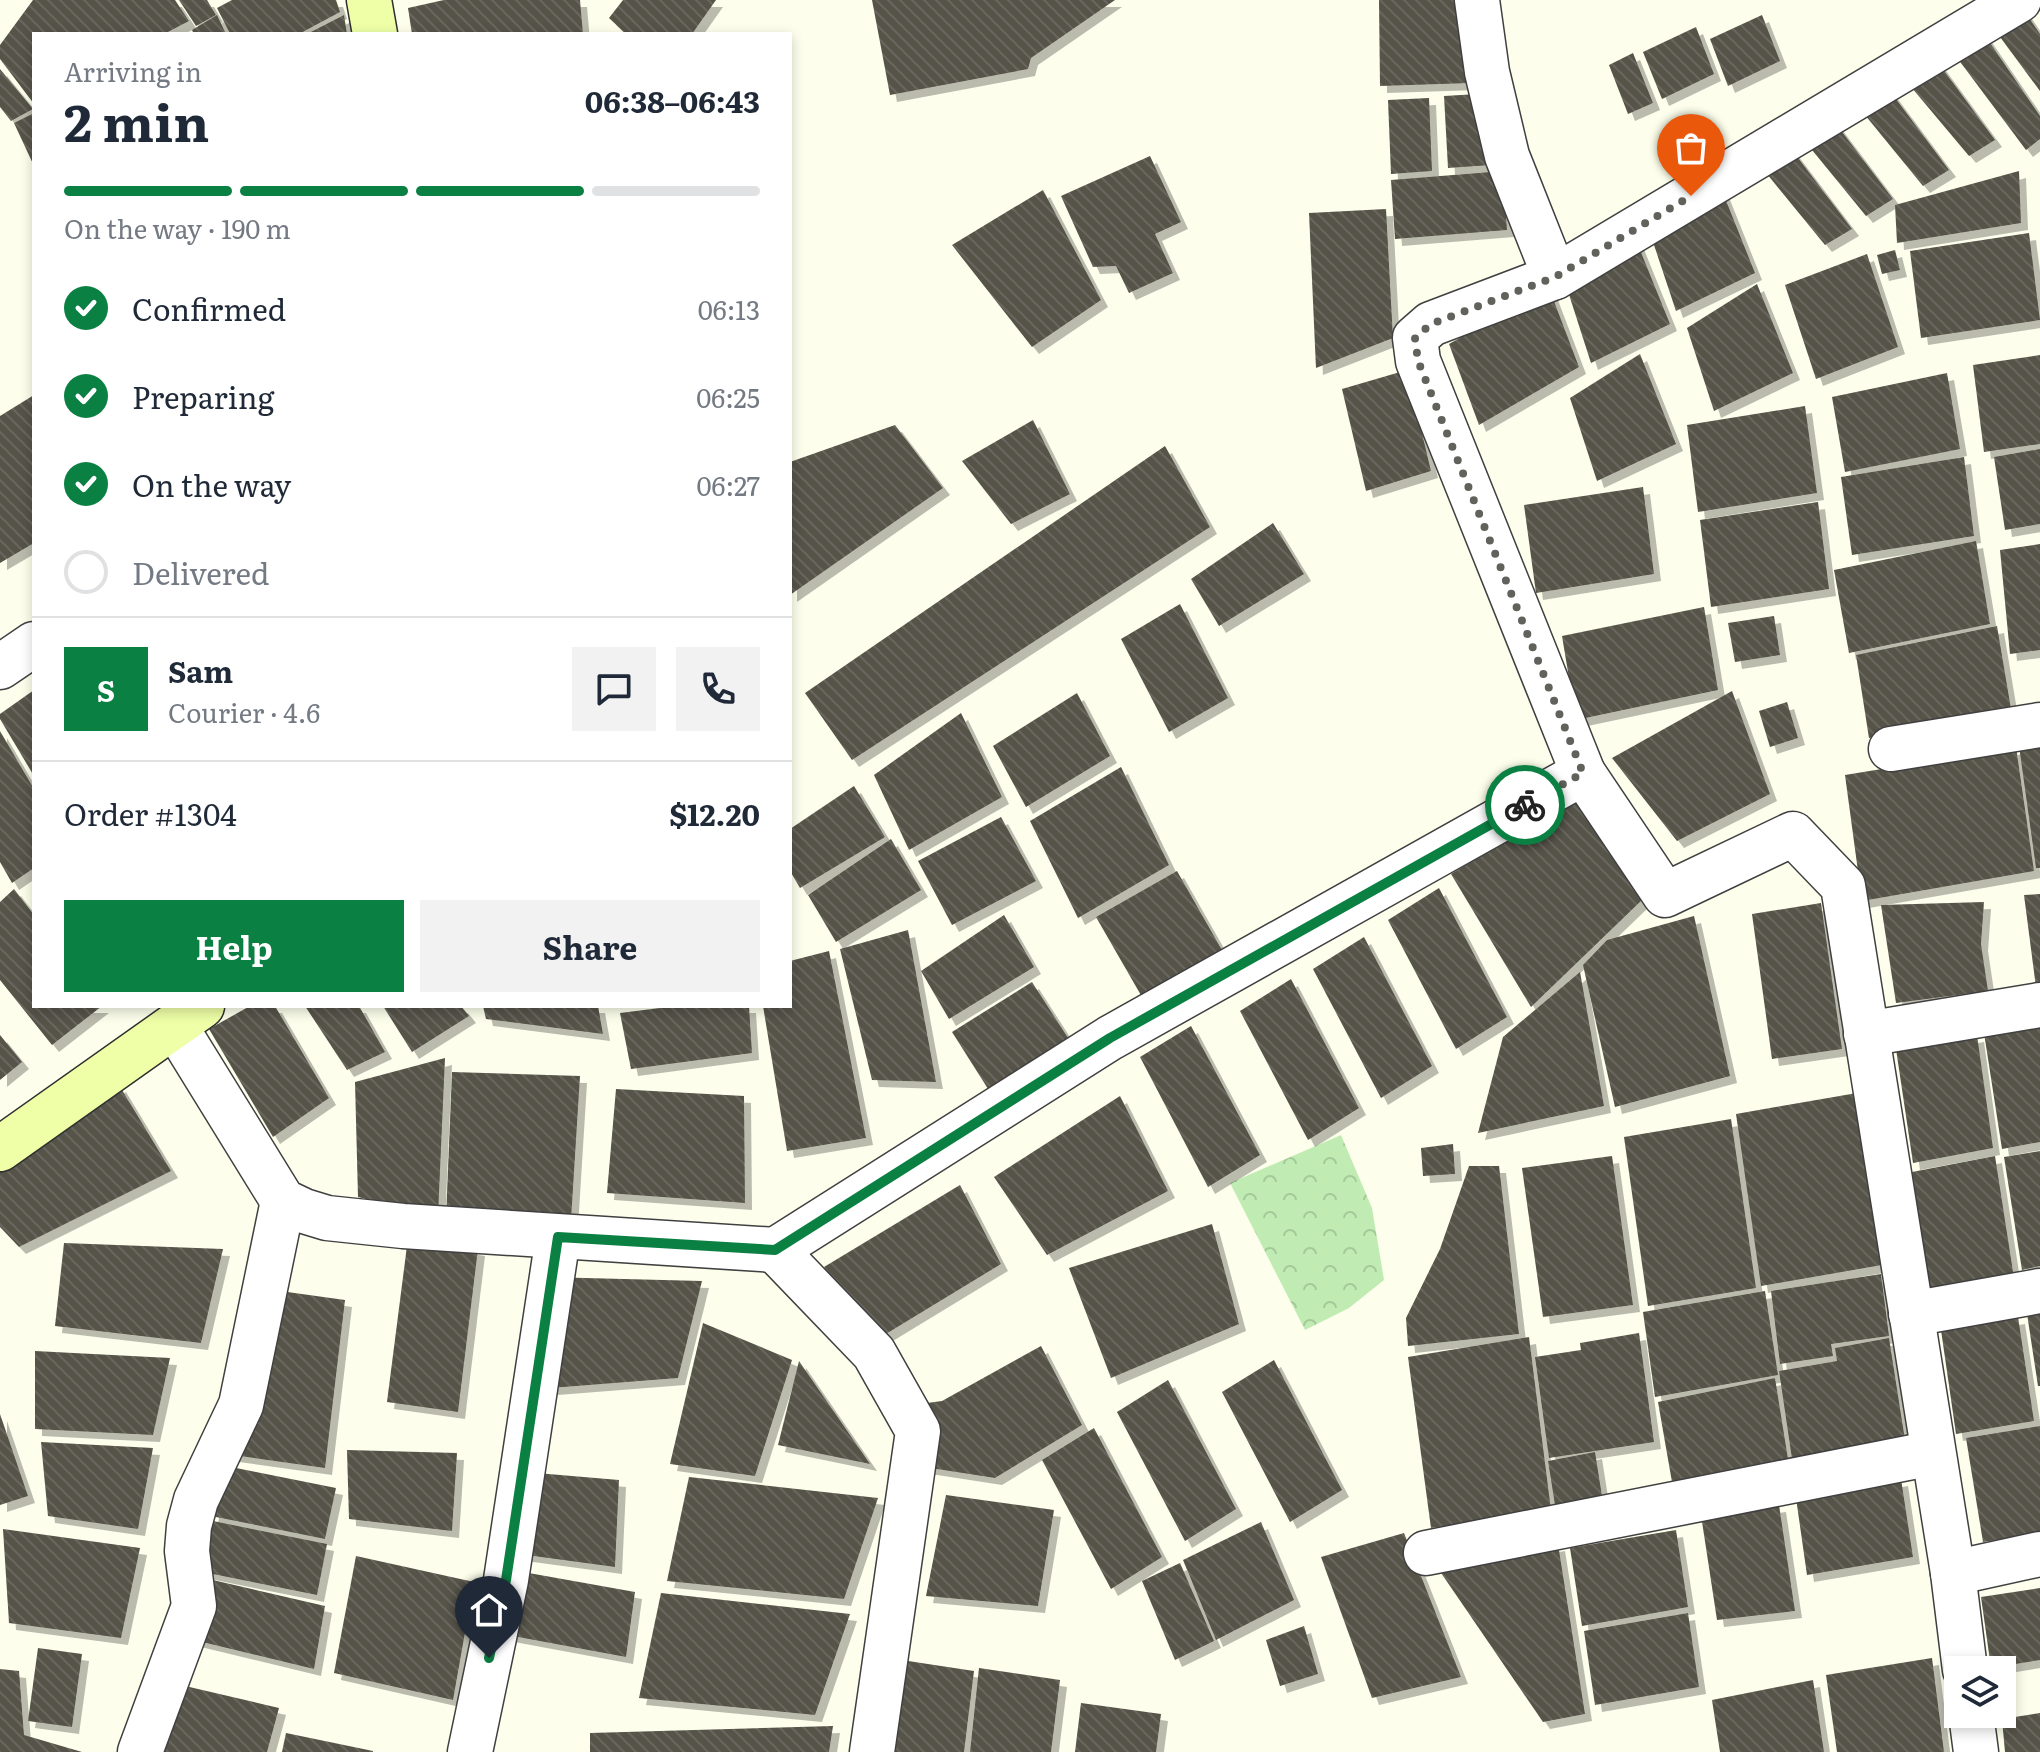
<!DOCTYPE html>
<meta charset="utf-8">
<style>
body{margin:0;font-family:Literata,serif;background:#f2f2f3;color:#1f2937;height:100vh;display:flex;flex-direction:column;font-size:30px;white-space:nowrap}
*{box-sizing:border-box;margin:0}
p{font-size:26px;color:#747a83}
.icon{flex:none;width:44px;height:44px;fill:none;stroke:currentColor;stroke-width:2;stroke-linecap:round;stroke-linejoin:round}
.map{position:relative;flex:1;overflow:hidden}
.drawer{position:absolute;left:32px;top:32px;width:760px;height:976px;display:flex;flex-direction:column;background:#fff;border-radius:0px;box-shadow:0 4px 12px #0003}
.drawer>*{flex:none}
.controls{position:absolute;left:1944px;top:1656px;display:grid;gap:16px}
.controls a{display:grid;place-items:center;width:72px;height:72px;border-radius:0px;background:#fff;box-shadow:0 4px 12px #0003;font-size:40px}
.pin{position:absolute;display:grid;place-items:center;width:68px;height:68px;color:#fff;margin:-82px -34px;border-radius:50% 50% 50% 0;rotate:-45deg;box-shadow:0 0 8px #0007}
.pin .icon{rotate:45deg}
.courier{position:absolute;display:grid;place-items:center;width:80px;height:80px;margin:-40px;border:6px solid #0b8043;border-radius:50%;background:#fff;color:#222;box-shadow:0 2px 10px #0007}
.head em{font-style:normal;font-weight:700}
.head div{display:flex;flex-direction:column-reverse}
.head{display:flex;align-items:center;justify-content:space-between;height:136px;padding:0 32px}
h1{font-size:52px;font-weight:700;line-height:60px}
.bar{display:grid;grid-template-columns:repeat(4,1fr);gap:12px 8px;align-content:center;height:96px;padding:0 32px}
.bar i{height:10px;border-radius:6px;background:#e0e1e3}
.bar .on{background:#0b8043}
.bar p{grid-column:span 4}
.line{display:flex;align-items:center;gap:20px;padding:0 32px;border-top:2px solid #e0e1e3}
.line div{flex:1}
.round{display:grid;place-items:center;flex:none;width:84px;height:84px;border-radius:0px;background:#f2f2f3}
ol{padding:0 32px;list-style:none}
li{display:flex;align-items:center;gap:24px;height:88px}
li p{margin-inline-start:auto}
li .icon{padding:8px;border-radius:50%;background:#0b8043;color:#fff;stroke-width:4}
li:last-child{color:#747a83}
li i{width:44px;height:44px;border:4px solid #e0e1e3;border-radius:50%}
.action{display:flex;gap:16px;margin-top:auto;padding:16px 32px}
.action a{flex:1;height:92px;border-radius:0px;background:#0b8043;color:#fff;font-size:32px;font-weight:700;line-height:92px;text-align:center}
.action a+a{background:#f2f2f3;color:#1f2937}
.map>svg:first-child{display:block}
.park{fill:url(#park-crowns)}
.building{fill:url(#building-back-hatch);filter:url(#shadow)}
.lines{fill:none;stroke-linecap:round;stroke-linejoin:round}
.street-casing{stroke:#404040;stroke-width:47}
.secondary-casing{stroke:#2f2f2f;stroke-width:47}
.street{stroke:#fff;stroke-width:44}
.secondary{stroke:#eeffa7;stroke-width:44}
.done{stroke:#61625b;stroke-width:8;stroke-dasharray:0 14.4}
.route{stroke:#0b8043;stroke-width:10}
</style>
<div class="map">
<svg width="2040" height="1752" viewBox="0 0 2040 1752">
<defs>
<pattern id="park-crowns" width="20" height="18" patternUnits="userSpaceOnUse" patternTransform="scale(2)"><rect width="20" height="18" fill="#c0ecb3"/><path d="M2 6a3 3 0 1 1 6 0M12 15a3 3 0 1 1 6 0" fill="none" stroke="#a4c999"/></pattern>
<pattern id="building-back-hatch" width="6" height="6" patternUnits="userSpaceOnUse" patternTransform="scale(2)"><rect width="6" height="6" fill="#565248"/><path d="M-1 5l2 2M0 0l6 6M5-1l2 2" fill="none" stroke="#69665e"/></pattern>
<filter id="shadow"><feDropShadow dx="7" dy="7" stdDeviation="0" flood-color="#0004"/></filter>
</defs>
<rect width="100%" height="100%" fill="#fdffec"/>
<!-- park -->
<path class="park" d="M 1341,1135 L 1372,1208 L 1384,1280 L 1349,1308 L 1305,1330 L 1230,1183 Z"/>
<!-- building -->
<g class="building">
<path d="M 33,0 L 175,0 L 189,21 L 164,34 L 34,34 L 34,104 L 0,59 L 0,45 Z"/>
<path d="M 179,0 L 207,0 L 216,15 L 196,26 Z"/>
<path d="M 232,0 L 336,0 L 340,12 L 299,34 L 230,34 L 217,8 Z"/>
<path d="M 444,0 L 580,0 L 583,34 L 412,34 L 408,8 Z"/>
<path d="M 623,0 L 716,0 L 692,34 L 626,34 L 609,18 Z"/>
<path d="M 872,0 L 1115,0 L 1031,58 L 1028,69 L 890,95 Z"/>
<path d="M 1379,0 L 1469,0 L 1471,83 L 1380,86 Z"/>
<path d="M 2023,9 L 2040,34 L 2040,91 L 1989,22 Z"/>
<path d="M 217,15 L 226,34 L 194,34 L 192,30 Z"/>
<path d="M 344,15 L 347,34 L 307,34 Z"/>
<path d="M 1762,15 L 1780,61 L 1728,86 L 1710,39 Z"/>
<path d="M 1696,27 L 1714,74 L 1662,99 L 1643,52 Z"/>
<path d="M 1984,34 L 2040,116 L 2040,139 L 2026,150 L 1949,47 Z"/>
<path d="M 1633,53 L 1653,103 L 1628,114 L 1609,65 Z"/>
<path d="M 1937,61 L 1995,140 L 1969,156 L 1901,75 Z"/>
<path d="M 0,69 L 33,109 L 11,121 L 0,107 Z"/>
<path d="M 1890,91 L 1949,170 L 1923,186 L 1856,104 Z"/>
<path d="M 1478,94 L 1491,165 L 1448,168 L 1444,96 Z"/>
<path d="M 1429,98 L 1432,171 L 1391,174 L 1388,100 Z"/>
<path d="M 34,113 L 34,166 L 14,123 Z"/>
<path d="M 1833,120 L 1893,199 L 1866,216 L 1799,134 Z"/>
<path d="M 1792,150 L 1852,229 L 1825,245 L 1758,163 Z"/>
<path d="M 1150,156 L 1181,222 L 1155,234 L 1173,273 L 1129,293 L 1116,266 L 1093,267 L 1061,196 Z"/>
<path d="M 1503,171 L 1507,230 L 1395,239 L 1391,180 Z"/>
<path d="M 2019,171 L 2021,223 L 1897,243 L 1895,205 Z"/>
<path d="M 1719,183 L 1755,273 L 1676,311 L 1648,227 Z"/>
<path d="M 1043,190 L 1101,300 L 1032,347 L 952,245 Z"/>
<path d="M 1386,209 L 1393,338 L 1316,368 L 1309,213 Z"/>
<path d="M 2029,233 L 2040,320 L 1921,338 L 1910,251 Z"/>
<path d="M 1634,235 L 1670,324 L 1591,363 L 1564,279 Z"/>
<path d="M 1895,250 L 1900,270 L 1882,274 L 1877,255 Z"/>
<path d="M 1867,254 L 1898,347 L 1816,379 L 1785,285 Z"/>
<path d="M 1757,284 L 1793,373 L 1714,411 L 1687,328 Z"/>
<path d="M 1549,288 L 1579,367 L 1479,425 L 1449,344 Z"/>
<path d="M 1640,354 L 1676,444 L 1597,481 L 1570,398 Z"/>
<path d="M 2040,355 L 2040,444 L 1984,452 L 1973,365 Z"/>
<path d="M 1407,370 L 1431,471 L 1366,491 L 1342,389 Z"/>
<path d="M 1947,373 L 1960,449 L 1845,472 L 1832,397 Z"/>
<path d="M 34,395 L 34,543 L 0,563 L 0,416 Z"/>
<path d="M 1805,406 L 1817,493 L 1698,512 L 1687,425 Z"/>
<path d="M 1033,420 L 1070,494 L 1011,524 L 962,461 Z"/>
<path d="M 895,425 L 943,488 L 790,595 L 790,462 Z"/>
<path d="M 1165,446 L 1210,527 L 852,760 L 805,693 Z"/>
<path d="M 2040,449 L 2040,524 L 2005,530 L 1994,457 Z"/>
<path d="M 1964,457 L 1974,536 L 1852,555 L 1841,477 Z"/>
<path d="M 1643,487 L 1654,574 L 1536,593 L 1524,505 Z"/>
<path d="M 1818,502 L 1829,589 L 1711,607 L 1700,520 Z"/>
<path d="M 1273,523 L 1304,574 L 1219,626 L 1191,579 Z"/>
<path d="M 1976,541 L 1990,624 L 1849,653 L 1834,570 Z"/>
<path d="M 2040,544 L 2040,650 L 2010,654 L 2000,550 Z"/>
<path d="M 1180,604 L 1228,698 L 1169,732 L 1121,639 Z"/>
<path d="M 1704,607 L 1718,690 L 1576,720 L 1562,636 Z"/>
<path d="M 1774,616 L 1780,655 L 1735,662 L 1728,623 Z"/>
<path d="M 1997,626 L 2011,709 L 1869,738 L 1856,655 Z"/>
<path d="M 34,690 L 34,776 L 0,719 L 0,714 Z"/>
<path d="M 1732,691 L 1770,794 L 1677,841 L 1612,758 Z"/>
<path d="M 1077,693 L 1110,756 L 1026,807 L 993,746 Z"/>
<path d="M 1787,702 L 1798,738 L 1770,747 L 1759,711 Z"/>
<path d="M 961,713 L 1002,797 L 909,850 L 874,775 Z"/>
<path d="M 0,731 L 34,789 L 34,868 L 12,883 L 0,862 Z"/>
<path d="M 2040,742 L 2040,868 L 2036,868 L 2019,746 Z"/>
<path d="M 2016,747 L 2034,871 L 1862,901 L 1845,775 Z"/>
<path d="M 1121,767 L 1169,865 L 1078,918 L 1030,821 Z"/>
<path d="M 854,786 L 885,837 L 800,888 L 790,871 L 790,829 Z"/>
<path d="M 1579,796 L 1642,900 L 1531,1007 L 1451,874 Z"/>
<path d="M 1001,817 L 1036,881 L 952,925 L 918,861 Z"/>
<path d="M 891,839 L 921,890 L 836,942 L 808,895 Z"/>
<path d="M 1177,871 L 1223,952 L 1142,997 L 1096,917 Z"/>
<path d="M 1439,888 L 1507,1017 L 1456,1049 L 1388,920 Z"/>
<path d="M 14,889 L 34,915 L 34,1006 L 102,1006 L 52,1045 L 0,980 L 0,902 Z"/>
<path d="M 2040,894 L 2040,995 L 2037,995 L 2024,895 Z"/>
<path d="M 1984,902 L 1981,944 L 1988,991 L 1896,1003 L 1881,905 Z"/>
<path d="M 1821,903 L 1842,1049 L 1772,1059 L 1752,914 Z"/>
<path d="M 1004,915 L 1034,967 L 949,1019 L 921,971 Z"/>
<path d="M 1694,916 L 1730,1076 L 1615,1107 L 1583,965 L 1607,940 Z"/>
<path d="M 908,930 L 936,1082 L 872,1080 L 840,949 Z"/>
<path d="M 1364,937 L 1432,1066 L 1381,1098 L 1313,969 Z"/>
<path d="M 829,951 L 866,1138 L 787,1151 L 763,1006 L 790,1006 L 790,961 Z"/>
<path d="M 1580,972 L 1604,1106 L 1478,1133 L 1503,1037 Z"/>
<path d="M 1291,979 L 1359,1108 L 1308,1140 L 1240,1011 Z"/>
<path d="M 1032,982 L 1070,1041 L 990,1092 L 952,1032 Z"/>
<path d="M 250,1006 L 275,1006 L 329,1098 L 273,1137 L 209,1029 Z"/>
<path d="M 305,1006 L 359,1006 L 385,1052 L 347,1070 Z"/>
<path d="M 383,1006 L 461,1006 L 469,1016 L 412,1052 Z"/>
<path d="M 483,1006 L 598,1006 L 603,1034 L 486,1019 Z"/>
<path d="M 676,1006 L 749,1006 L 752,1053 L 631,1069 L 620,1013 Z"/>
<path d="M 2040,1023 L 2040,1142 L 2002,1149 L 1984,1033 Z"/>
<path d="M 1191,1026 L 1260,1155 L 1208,1187 L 1140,1057 Z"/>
<path d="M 0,1035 L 22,1062 L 0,1080 Z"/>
<path d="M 1977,1035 L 1993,1148 L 1913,1163 L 1896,1049 Z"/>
<path d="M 445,1058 L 438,1216 L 358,1197 L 355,1082 Z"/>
<path d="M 452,1072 L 580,1076 L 571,1220 L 446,1217 Z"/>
<path d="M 119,1085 L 171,1171 L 19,1247 L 0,1227 L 0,1169 Z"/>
<path d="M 616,1089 L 744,1096 L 745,1203 L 607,1193 Z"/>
<path d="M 1857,1093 L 1882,1265 L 1761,1286 L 1736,1114 Z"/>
<path d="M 1120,1096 L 1168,1191 L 1047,1255 L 994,1177 Z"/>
<path d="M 1731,1119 L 1756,1288 L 1648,1306 L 1624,1137 Z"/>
<path d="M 1453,1144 L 1455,1174 L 1423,1176 L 1421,1148 Z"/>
<path d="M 2040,1151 L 2040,1266 L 2022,1270 L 2004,1157 Z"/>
<path d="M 1612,1156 L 1633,1305 L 1543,1317 L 1522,1168 Z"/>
<path d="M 1995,1156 L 2014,1278 L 1931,1293 L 1912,1172 Z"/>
<path d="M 1469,1166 L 1499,1166 L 1519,1334 L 1408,1346 L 1406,1318 L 1440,1249 Z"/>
<path d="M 960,1185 L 1001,1264 L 876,1340 L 824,1267 Z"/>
<path d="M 1212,1224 L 1239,1324 L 1111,1378 L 1069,1268 Z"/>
<path d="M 408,1238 L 478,1249 L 458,1412 L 387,1402 Z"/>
<path d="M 64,1243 L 223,1249 L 201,1343 L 55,1326 Z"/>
<path d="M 1881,1274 L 1889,1336 L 1831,1344 L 1833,1356 L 1780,1364 L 1771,1291 Z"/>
<path d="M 546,1277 L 702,1281 L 678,1378 L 538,1389 Z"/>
<path d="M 245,1286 L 345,1300 L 325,1468 L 225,1454 Z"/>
<path d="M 1765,1291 L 1778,1375 L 1655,1397 L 1643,1312 Z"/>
<path d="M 2040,1305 L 2040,1386 L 2038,1386 L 2026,1307 Z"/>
<path d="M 2018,1317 L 2034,1421 L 1956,1434 L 1941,1330 Z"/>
<path d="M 703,1323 L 792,1360 L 755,1476 L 670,1464 Z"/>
<path d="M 1639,1333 L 1654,1442 L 1549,1458 L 1535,1357 L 1581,1350 L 1580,1343 Z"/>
<path d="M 1529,1337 L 1551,1510 L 1431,1528 L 1408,1357 Z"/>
<path d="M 1889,1338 L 1905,1440 L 1792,1459 L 1779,1371 L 1837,1361 L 1835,1348 Z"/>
<path d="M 1041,1346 L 1082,1425 L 995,1478 L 924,1467 L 927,1403 L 942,1401 Z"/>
<path d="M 35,1351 L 170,1358 L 153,1435 L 35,1429 Z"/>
<path d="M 1274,1360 L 1342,1490 L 1290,1522 L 1222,1392 Z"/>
<path d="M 799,1361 L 870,1464 L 778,1445 Z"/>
<path d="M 1775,1378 L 1788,1459 L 1672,1482 L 1658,1402 Z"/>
<path d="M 1168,1380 L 1236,1509 L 1185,1541 L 1117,1412 Z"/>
<path d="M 0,1414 L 28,1496 L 0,1505 Z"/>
<path d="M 2040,1426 L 2040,1533 L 1983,1542 L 1966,1438 Z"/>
<path d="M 1094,1428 L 1162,1557 L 1111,1589 L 1042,1460 Z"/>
<path d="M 41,1442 L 153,1448 L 138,1529 L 48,1516 Z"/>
<path d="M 347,1450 L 457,1453 L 452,1531 L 349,1519 Z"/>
<path d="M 1595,1452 L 1602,1496 L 1555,1505 L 1548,1461 Z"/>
<path d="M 221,1465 L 336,1488 L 325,1539 L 211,1516 Z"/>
<path d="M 513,1471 L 619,1480 L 615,1567 L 504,1552 Z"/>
<path d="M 689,1477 L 878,1498 L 844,1599 L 667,1581 Z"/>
<path d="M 1901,1479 L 1913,1557 L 1807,1575 L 1796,1498 Z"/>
<path d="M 946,1495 L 1054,1510 L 1038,1606 L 926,1596 Z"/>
<path d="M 1779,1505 L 1795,1611 L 1717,1620 L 1701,1515 Z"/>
<path d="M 213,1521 L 327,1544 L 317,1595 L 203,1572 Z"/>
<path d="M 1261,1522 L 1294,1600 L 1216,1640 L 1183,1560 Z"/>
<path d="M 3,1529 L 140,1548 L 121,1638 L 9,1623 Z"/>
<path d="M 1676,1530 L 1688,1607 L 1582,1626 L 1570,1548 Z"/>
<path d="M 1404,1533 L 1461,1677 L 1372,1698 L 1321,1557 Z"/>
<path d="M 1558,1544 L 1585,1714 L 1543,1722 L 1437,1567 Z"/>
<path d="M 356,1556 L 474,1582 L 453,1700 L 334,1673 Z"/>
<path d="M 1180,1563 L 1214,1641 L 1175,1660 L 1142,1581 Z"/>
<path d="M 512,1570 L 635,1592 L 626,1657 L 502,1634 Z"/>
<path d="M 204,1578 L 325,1606 L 314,1669 L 194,1640 Z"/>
<path d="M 2040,1588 L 2040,1660 L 1991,1668 L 1981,1597 Z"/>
<path d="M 661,1593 L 850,1614 L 815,1715 L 639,1698 Z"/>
<path d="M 1688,1613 L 1699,1687 L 1595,1705 L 1584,1631 Z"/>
<path d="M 1304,1626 L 1318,1674 L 1280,1686 L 1266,1640 Z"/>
<path d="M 38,1648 L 82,1654 L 72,1727 L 28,1721 Z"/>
<path d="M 1932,1658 L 1944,1752 L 1837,1752 L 1826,1675 Z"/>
<path d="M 895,1659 L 974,1671 L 964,1752 L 882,1752 Z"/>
<path d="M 979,1668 L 1060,1680 L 1051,1752 L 970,1752 Z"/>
<path d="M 0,1669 L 19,1671 L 24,1735 L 82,1752 L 0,1752 Z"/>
<path d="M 1813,1680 L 1824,1752 L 1720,1752 L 1712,1700 Z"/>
<path d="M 168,1682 L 279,1708 L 267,1752 L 149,1752 Z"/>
<path d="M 1081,1703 L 1161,1714 L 1156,1752 L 1075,1752 Z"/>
<path d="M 2040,1713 L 2040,1752 L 2005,1752 L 2002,1719 Z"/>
<path d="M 833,1726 L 829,1752 L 590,1752 L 590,1733 Z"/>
<path d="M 286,1733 L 373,1751 L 373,1752 L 282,1752 Z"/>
</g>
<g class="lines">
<!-- street casing -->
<g class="street-casing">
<g id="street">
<path d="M 1477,0 L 1487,72 L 1507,156 L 1555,277"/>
<path d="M 0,667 L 34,644"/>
<path d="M 1891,749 L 2040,725"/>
<path d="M 1583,773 L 1665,895 L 1793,834 L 1843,886 L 1953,1573 L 1965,1670"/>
<path d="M 175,1026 L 283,1201 L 304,1211 L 327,1218 L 403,1226 L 775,1250 L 1110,1038 L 1583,773 L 1418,361 L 1415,338 L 1431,324 L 1555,277 L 2019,0"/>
<path d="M 1866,1034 L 2040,1005"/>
<path d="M 775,1250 L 874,1353 L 918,1431 L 872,1752"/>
<path d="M 1911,1314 L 2040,1291"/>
<path d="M 1426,1553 L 1933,1453"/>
<path d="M 1953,1573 L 2040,1554"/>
<path d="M 1971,1714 L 1976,1752"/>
<path d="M 140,1752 L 194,1606 L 187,1551 L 189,1526 L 196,1500 L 241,1405 L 283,1201"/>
<path d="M 470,1752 L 506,1580 L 558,1237"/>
</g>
</g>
<!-- secondary casing -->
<g class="secondary-casing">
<g id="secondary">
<path d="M 369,0 L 375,34"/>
<path d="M 0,1149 L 202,1006"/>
</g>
</g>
<!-- street -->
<use href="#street" class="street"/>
<!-- secondary -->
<use href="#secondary" class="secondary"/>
</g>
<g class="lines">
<!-- done -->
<path class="done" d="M 1525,805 L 1583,773 L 1418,361 L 1415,338 L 1431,324 L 1555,277 L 1691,196"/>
<!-- route -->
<path class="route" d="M 489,1658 L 506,1580 L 558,1237 L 775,1250 L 1110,1038 L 1525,805"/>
</g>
</svg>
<div class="controls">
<a><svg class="icon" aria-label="layers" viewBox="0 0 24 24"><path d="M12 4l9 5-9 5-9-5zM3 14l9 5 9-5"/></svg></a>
</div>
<div class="pin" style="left:1691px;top:196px;background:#ea580c"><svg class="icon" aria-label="bag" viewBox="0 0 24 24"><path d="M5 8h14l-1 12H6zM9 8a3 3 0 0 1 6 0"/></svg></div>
<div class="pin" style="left:489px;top:1658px;background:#1f2937"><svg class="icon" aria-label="home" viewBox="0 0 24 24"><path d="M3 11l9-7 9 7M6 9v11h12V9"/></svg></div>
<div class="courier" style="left:1525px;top:805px"><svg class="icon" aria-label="bike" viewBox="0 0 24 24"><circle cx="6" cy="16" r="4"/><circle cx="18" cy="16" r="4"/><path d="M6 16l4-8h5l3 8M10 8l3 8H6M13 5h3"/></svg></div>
<section class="drawer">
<div class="head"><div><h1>2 min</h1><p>Arriving in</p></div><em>06:38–06:43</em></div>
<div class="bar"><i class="on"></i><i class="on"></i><i class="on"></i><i></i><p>On the way · 190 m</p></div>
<ol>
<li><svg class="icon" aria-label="check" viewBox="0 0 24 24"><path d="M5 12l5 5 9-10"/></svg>Confirmed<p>06:13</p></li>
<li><svg class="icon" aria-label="check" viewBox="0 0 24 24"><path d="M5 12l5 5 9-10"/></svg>Preparing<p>06:25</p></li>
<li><svg class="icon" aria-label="check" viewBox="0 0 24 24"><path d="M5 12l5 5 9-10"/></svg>On the way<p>06:27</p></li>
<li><i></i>Delivered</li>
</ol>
<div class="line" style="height:144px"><b class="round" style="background:#0b8043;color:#fff">S</b><div><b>Sam</b><p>Courier · 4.6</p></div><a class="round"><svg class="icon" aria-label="chat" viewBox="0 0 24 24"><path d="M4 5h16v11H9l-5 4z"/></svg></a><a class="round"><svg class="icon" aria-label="phone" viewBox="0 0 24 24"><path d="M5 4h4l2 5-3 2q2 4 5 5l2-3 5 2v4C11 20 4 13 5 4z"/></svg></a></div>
<div class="line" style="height:104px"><div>Order #1304</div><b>$12.20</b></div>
<div class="action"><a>Help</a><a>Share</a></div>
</section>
</div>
